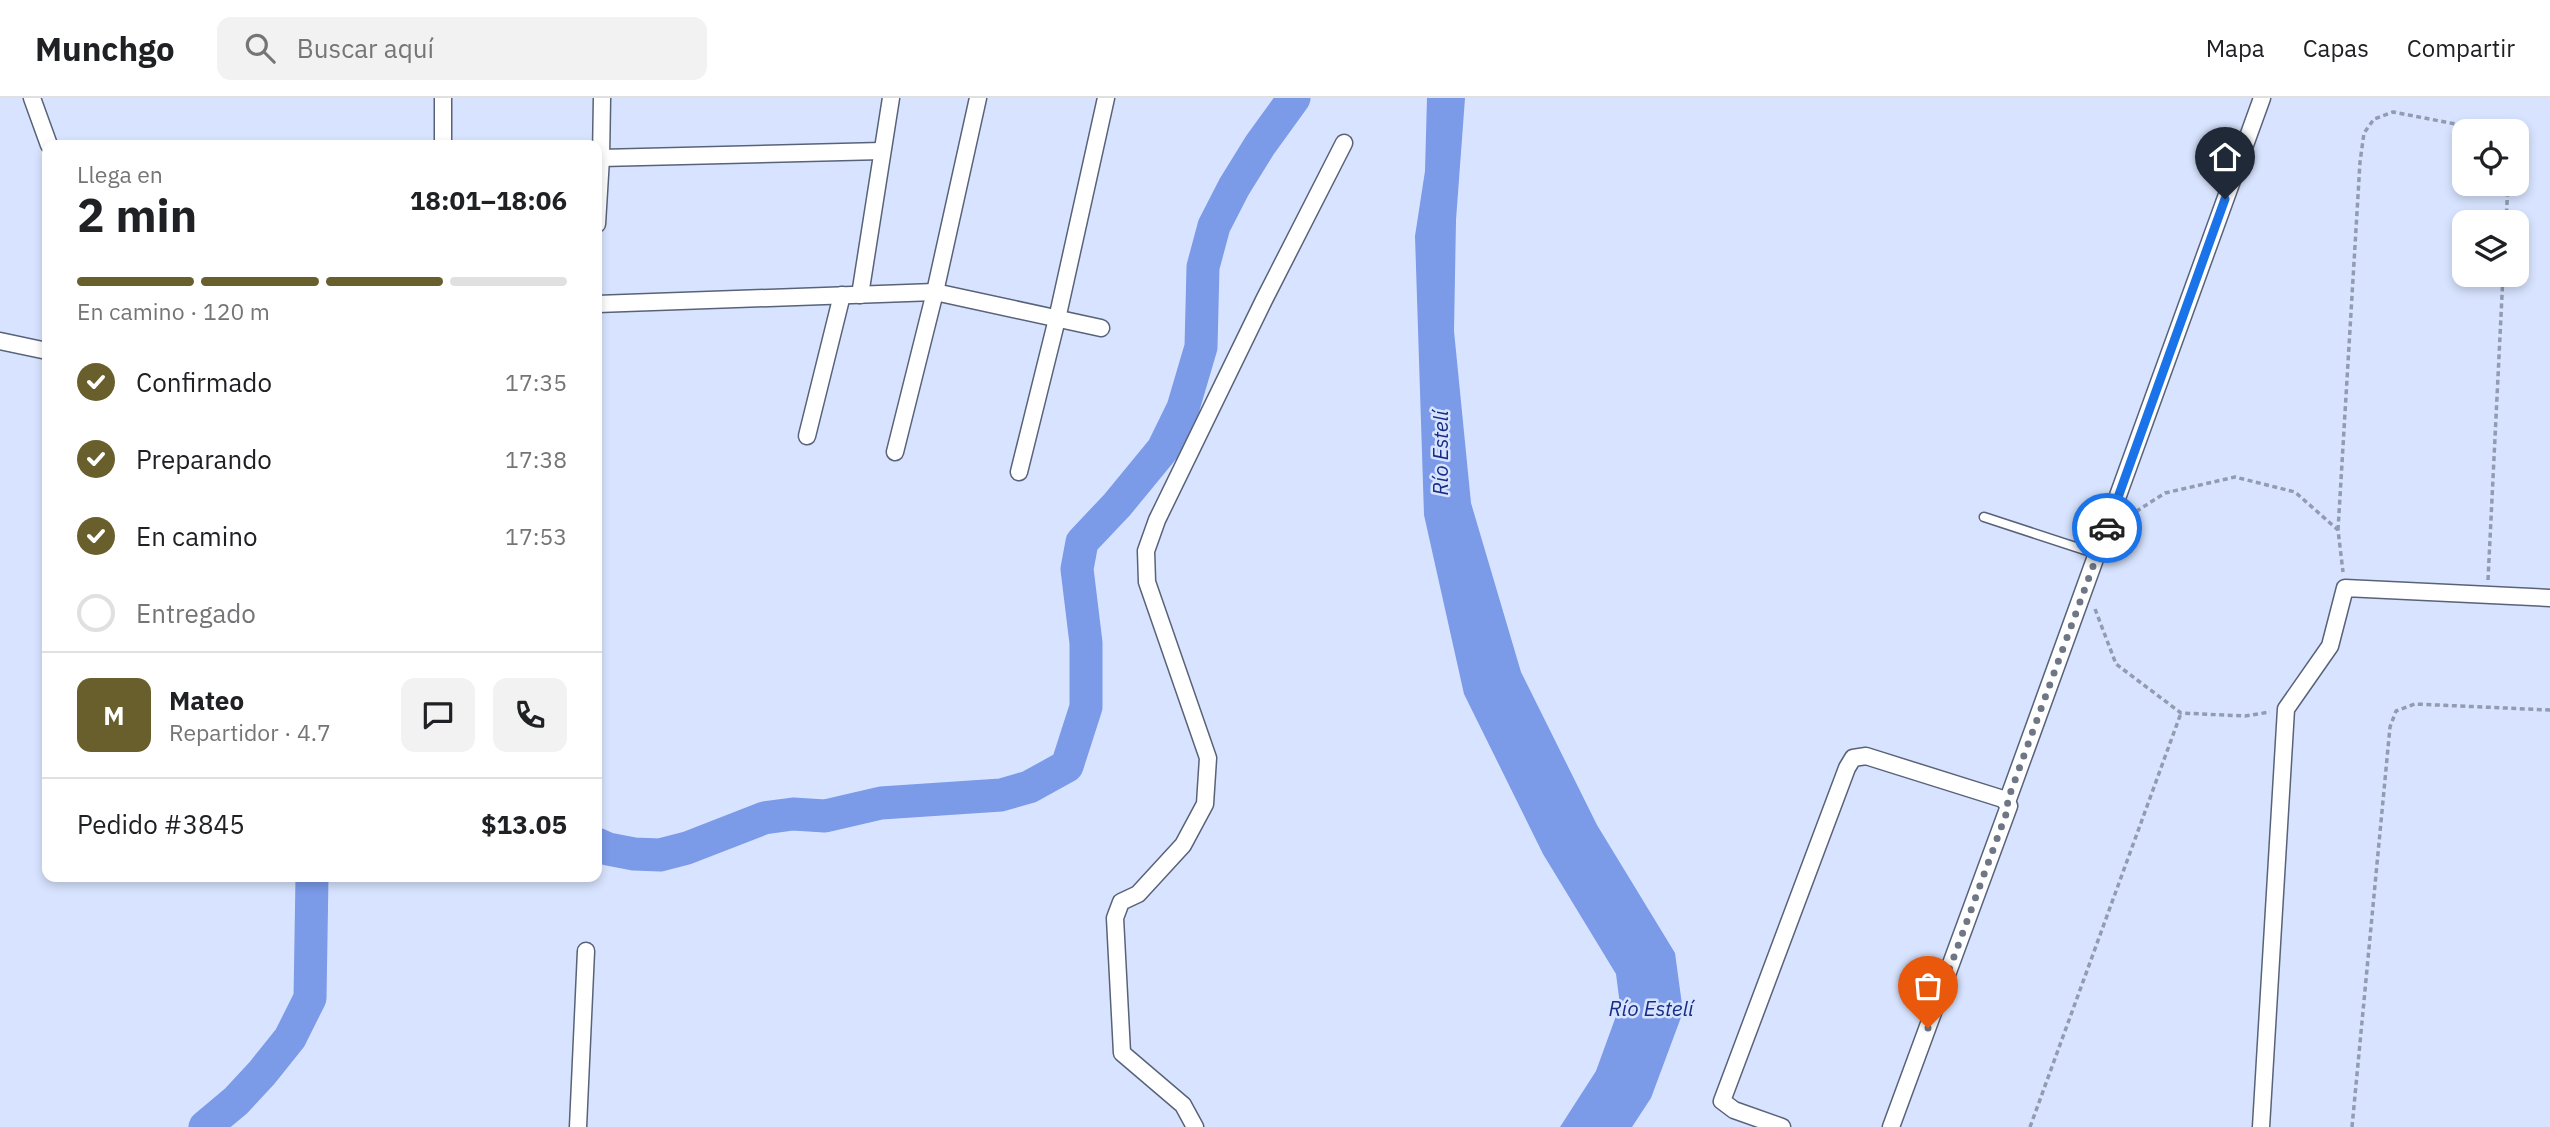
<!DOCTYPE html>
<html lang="es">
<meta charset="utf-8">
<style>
body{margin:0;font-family:"IBM Plex Sans",sans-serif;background:#f2f2f2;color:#202124;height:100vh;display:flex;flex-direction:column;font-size:26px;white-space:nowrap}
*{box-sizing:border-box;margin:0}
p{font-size:23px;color:#757577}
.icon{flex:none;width:38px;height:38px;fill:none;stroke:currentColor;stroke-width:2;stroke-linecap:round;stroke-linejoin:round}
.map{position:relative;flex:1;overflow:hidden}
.drawer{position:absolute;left:42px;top:42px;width:560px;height:742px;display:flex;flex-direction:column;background:#fff;border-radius:14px;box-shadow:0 4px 10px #0003}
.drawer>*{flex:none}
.buttons{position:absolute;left:2452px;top:21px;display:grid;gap:14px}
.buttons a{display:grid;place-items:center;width:77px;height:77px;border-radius:14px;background:#fff;box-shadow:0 4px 10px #0003;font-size:35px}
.pin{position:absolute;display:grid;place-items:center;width:60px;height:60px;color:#fff;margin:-72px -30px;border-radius:50% 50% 50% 0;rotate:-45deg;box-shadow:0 0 7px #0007}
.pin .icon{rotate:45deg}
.courier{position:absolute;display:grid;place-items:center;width:70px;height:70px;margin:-35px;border:5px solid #1a73e8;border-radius:50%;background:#fff;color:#222;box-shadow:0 2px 9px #0007}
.overview em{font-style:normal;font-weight:800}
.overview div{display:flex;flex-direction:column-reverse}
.overview{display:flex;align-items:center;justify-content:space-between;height:119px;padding:0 35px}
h1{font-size:46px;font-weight:800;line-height:52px}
.bar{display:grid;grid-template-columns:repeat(4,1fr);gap:10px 7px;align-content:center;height:84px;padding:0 35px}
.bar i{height:9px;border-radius:5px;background:#e0e0e0}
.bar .on{background:#695f2c}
.bar p{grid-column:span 4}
.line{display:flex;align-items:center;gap:18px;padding:0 35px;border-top:2px solid #e0e0e0}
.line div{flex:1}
.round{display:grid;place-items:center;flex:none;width:74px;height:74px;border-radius:14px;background:#f2f2f2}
ol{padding:0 35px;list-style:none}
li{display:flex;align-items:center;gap:21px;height:77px}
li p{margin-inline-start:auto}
li .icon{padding:7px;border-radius:50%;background:#695f2c;color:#fff;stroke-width:4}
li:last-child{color:#757577}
li i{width:38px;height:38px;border:4px solid #e0e0e0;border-radius:50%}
header{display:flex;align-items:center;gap:42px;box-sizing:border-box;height:98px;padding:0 35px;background:#fff;border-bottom:2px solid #e0e0e0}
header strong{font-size:33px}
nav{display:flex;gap:38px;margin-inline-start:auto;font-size:24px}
.search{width:490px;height:63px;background:#f2f2f2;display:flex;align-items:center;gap:18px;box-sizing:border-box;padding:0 24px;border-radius:14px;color:#757577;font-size:26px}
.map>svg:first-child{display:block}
.water{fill:#7b9ae8}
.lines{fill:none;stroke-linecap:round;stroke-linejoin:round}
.river{stroke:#7b9ae8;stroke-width:33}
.lane-casing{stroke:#586279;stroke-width:11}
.street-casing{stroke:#586279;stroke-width:19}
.path{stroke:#929baf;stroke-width:3.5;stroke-dasharray:5 3.5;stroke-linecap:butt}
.lane{stroke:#fff;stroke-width:8}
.street{stroke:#fff;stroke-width:16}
.done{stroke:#6f7787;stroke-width:7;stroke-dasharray:0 12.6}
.route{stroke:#1a73e8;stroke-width:9}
.labels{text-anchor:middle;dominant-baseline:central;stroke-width:5;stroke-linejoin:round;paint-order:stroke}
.water-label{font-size:21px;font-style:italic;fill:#162d86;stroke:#d8e4ff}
</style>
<header>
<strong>Munchgo</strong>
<div class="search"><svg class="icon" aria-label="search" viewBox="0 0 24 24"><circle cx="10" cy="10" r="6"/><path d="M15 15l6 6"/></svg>Buscar aquí</div>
<nav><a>Mapa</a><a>Capas</a><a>Compartir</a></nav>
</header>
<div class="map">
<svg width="2550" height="1029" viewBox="0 0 2550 1029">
<rect width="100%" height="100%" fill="#d8e4ff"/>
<!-- water -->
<path class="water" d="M 1427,0 L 1465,0 L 1456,122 L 1454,233 L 1471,405 L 1521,574 L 1597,727 L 1675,855 L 1683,914 L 1651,1000 L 1632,1029 L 1560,1029 L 1596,973 L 1620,907 L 1616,876 L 1543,756 L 1464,596 L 1424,417 L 1415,138 L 1425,73 Z"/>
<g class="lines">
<!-- river -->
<g class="river">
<path d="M 597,746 L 608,751 L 634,756 L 660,757 L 687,750 L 764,720 L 793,716 L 825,718 L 881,705 L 1001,697 L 1029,689 L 1067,668 L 1086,609 L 1086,545 L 1077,471 L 1082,444 L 1117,407 L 1163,351 L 1183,310 L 1201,249 L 1203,169 L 1214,128 L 1234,89 L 1260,47 L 1294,0"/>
<path d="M 205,1029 L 236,1003 L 262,975 L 290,940 L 310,900 L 312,779"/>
</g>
<!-- lane casing -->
<g class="lane-casing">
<path id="lane" d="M 1984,419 L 2097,456"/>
</g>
<!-- street casing -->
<g class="street-casing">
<g id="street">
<path d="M 32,0 L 49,47"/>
<path d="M 443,0 L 443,47"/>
<path d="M 601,60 L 882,53"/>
<path d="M 597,126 L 601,60 L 602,0"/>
<path d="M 860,197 L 891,0"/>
<path d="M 597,206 L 935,194 L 1101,230"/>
<path d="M 0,243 L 47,253"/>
<path d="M 807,338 L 842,197"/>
<path d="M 895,354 L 935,194 L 978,0"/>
<path d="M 1019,374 L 1057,221 L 1106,0"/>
<path d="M 2007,704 L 2262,0"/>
<path d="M 578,1029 L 586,853"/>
<path d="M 1195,1029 L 1183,1007 L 1122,955 L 1115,820 L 1121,804 L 1138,796 L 1183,747 L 1205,706 L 1208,660 L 1147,484 L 1146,453 L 1157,422 L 1264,202 L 1344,45"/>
<path d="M 1782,1029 L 1734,1012 L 1722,1003 L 1847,670 L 1853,660 L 1866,658 L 2003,701 L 2009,708 L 1891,1029"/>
<path d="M 2261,1029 L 2286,611 L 2330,548 L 2345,490 L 2550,500"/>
</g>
</g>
<!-- path -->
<g class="path">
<path d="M 2506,124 L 2508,86"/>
<path d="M 2129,418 L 2165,395 L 2235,379 L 2295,394 L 2338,432 L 2343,474"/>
<path d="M 2338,432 L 2360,64 L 2364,35 L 2374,21 L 2393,14 L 2492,33"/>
<path d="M 2488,482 L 2503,177"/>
<path d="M 2095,511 L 2116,566 L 2181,615 L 2245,618 L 2270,614"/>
<path d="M 2030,1029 L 2181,615"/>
<path d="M 2352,1029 L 2390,629 L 2396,613 L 2415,606 L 2550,612"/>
</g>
<!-- lane -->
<use href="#lane" class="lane"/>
<!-- street -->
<use href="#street" class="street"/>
</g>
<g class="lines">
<!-- done -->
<path class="done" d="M 1928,930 L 2009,708 L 2007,704 L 2107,430"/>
<!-- route -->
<path class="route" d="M 2107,430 L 2225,101"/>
</g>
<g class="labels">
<!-- water labels -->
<g class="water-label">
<text transform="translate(1440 355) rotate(-90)">Río Estelí</text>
<text x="1651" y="910">Río Estelí</text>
</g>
</g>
</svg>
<div class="buttons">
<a><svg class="icon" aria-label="locate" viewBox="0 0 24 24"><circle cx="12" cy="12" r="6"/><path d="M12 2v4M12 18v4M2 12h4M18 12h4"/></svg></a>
<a><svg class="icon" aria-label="layers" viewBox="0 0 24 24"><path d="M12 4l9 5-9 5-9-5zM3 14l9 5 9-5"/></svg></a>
</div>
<div class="pin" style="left:1928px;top:930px;background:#ea580c"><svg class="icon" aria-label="bag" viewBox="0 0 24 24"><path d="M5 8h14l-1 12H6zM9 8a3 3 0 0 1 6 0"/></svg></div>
<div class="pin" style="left:2225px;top:101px;background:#1f2937"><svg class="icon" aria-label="home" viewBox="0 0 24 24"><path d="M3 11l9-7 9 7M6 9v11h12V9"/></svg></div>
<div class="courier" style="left:2107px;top:430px"><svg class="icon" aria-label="car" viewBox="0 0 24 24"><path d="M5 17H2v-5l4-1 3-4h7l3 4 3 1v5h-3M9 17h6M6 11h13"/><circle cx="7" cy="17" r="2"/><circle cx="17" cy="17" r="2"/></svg></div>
<section class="drawer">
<div class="overview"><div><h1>2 min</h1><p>Llega en</p></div><em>18:01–18:06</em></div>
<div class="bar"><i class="on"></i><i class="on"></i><i class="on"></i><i></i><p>En camino · 120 m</p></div>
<ol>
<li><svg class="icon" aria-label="check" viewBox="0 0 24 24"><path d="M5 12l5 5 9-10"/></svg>Confirmado<p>17:35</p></li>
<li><svg class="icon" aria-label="check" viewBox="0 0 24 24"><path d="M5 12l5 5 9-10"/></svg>Preparando<p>17:38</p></li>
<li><svg class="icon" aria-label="check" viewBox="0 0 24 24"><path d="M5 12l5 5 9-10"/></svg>En camino<p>17:53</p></li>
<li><i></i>Entregado</li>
</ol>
<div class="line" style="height:126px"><b class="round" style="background:#695f2c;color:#fff">M</b><div><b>Mateo</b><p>Repartidor · 4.7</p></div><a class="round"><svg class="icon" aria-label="chat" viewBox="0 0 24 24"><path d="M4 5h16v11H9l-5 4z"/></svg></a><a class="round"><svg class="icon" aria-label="phone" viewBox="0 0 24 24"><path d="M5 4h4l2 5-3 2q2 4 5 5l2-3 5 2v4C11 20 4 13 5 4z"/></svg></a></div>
<div class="line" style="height:91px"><div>Pedido #3845</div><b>$13.05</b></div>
</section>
</div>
